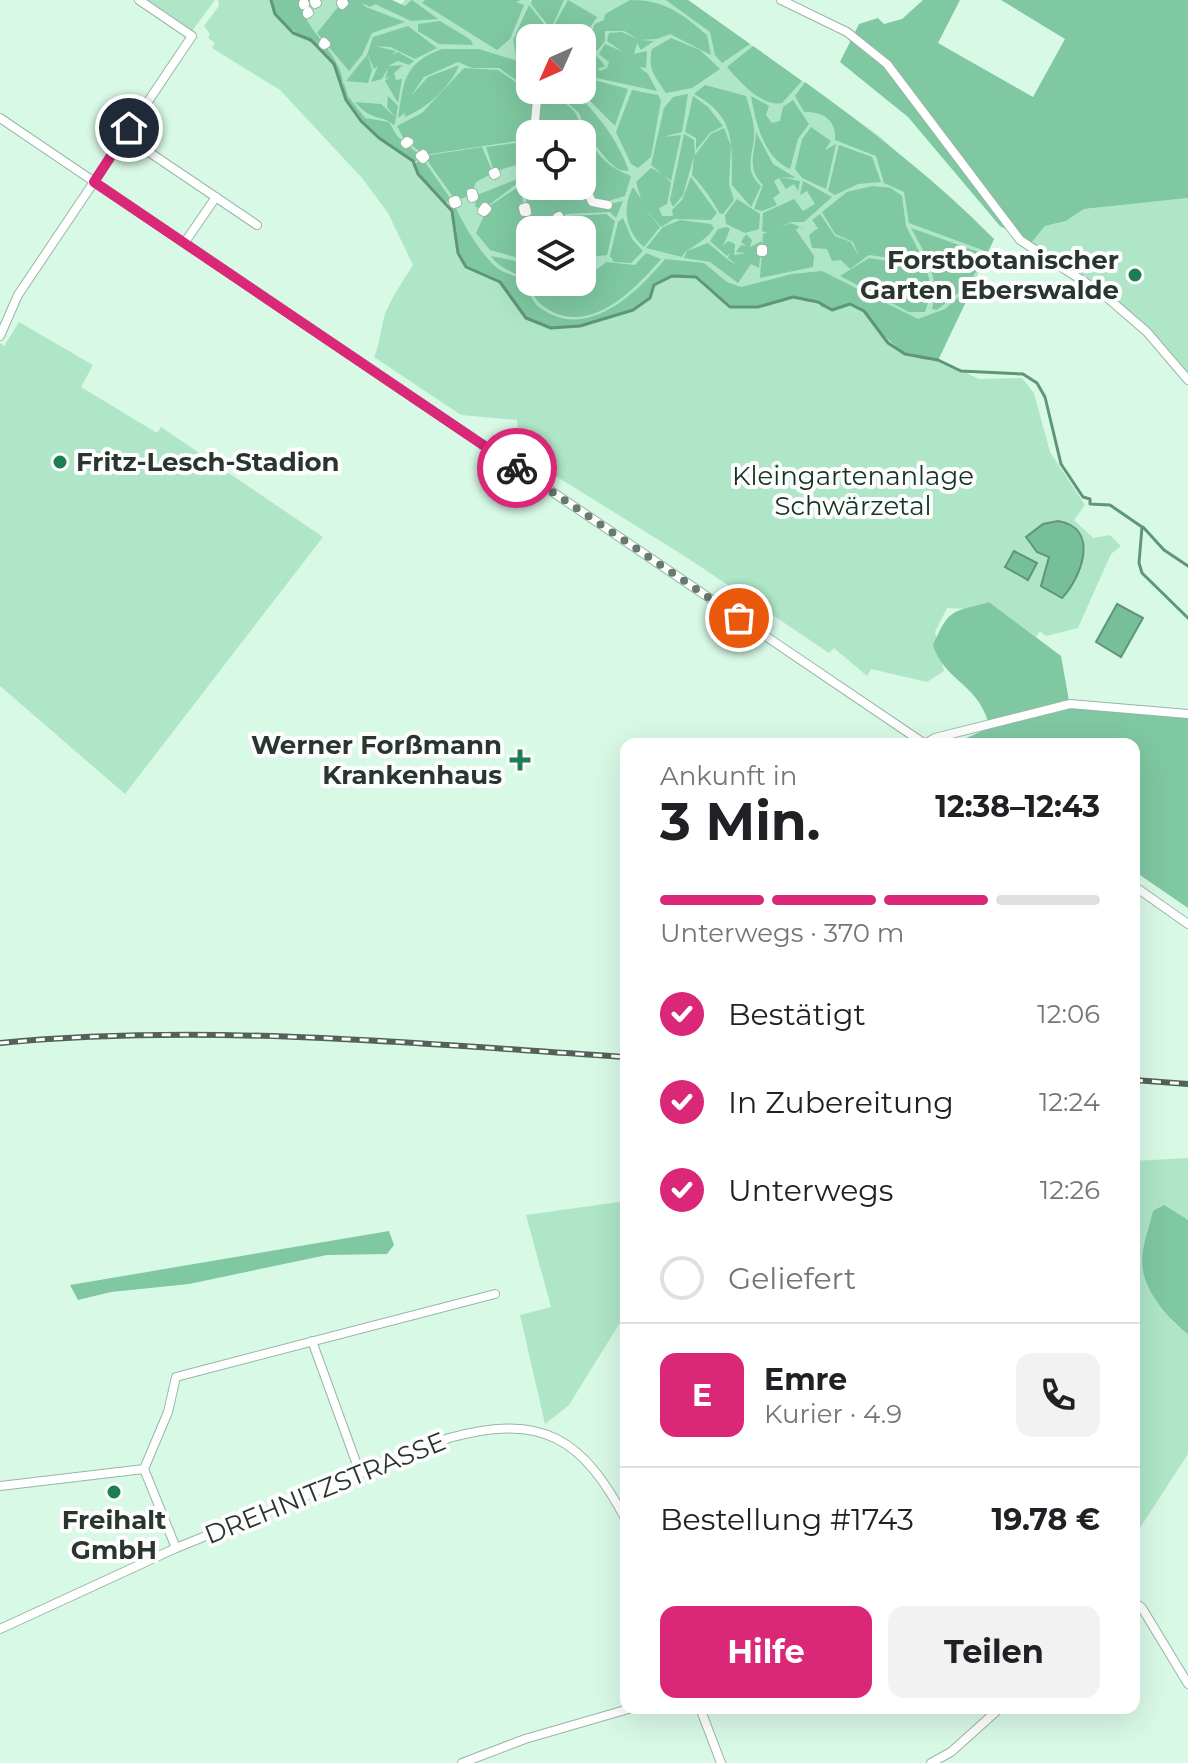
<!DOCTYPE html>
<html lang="de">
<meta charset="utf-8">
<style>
body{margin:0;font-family:Montserrat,sans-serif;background:#f2f2f2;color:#202124;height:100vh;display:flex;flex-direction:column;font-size:30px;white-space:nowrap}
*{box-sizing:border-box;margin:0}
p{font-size:26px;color:#757577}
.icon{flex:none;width:44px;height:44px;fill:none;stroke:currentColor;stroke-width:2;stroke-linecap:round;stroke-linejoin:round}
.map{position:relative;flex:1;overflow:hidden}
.drawer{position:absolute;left:620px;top:738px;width:520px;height:976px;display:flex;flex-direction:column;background:#fff;border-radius:16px;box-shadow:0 8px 32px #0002}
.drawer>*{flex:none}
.needle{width:52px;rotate:225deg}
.buttons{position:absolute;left:516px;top:24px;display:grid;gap:16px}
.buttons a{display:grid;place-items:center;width:80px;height:80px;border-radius:16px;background:#fff;box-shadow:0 8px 32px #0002;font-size:40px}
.pin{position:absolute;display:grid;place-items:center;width:68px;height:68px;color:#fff;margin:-34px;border:4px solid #fff;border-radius:50%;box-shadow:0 2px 8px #0007}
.courier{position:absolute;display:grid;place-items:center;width:80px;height:80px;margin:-40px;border:6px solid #db2777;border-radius:50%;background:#fff;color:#222;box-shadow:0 2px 10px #0007}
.summary em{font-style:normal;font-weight:700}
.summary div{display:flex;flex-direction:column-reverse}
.summary{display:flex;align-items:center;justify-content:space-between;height:136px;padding:0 40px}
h1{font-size:52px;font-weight:700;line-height:60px}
.bar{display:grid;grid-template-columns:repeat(4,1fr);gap:12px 8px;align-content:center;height:96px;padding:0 40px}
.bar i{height:10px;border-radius:6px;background:#e0e0e0}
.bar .current{background:#db2777}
.bar p{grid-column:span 4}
.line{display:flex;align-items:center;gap:20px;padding:0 40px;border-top:2px solid #e0e0e0}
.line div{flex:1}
.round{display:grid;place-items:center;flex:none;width:84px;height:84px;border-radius:16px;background:#f2f2f2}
ol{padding:0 40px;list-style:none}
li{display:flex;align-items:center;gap:24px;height:88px}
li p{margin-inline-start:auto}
li .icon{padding:8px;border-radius:50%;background:#db2777;color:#fff;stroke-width:4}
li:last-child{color:#757577}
li i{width:44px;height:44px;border:4px solid #e0e0e0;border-radius:50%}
.action{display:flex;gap:16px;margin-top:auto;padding:16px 40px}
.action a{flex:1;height:92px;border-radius:16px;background:#db2777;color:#fff;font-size:32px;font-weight:700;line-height:92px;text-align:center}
.action a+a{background:#f2f2f2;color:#202124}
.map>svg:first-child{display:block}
.green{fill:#afe6c8;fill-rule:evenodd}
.forest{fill:#7fc8a2}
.water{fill:#76bf99;stroke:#5f9679;stroke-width:2}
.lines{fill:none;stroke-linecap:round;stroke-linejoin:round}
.stream{stroke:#5f9679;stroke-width:3}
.street-casing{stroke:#98b6a5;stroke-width:10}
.street{stroke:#fff;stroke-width:8}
.rail-casing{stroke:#516259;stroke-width:6}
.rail{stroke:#fdfdfd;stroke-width:3;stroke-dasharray:9;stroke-linecap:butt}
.done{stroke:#677a6f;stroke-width:8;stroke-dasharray:0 14.4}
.route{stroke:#db2777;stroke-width:10}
.poi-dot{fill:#1d7e55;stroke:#fdfdfd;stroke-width:3}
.labels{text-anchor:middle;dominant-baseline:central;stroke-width:8;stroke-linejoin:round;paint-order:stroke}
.poi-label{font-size:26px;font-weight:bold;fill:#29362f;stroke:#fdfdfd;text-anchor:end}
.park-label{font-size:26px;fill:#143425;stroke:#fdfdfd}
.street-label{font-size:26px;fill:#29362f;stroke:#fdfdfd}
</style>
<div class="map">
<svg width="1188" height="1763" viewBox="0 0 1188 1763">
<rect width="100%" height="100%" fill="#d9f9e7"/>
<!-- green -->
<g class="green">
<path d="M 142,0 L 215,0 L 192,31 Z"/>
<path d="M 218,0 L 392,0 L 400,6 L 405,0 L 688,0 L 878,135 L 994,239 L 939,359 L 979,379 L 1022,378 L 1034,393 L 1050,452 L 1085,505 L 1074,520 L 1093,538 L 1110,535 L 1121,546 L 1111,554 L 1078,628 L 1046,636 L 1040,631 L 1036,637 L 989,602 L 964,609 L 947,608 L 935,632 L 944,671 L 927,682 L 871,669 L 867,676 L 834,648 L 829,653 L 686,557 L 514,450 L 519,440 L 517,420 L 461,415 L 374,357 C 381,342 380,326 387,309 C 394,294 404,279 413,265 L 388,213 L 362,178 L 280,90 L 212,48 L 215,43 L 208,38 L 210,34 L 204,26 L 219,6 ZM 530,38 L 582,38 L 582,90 L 530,90 ZM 530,134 L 582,134 L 582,186 L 530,186 ZM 530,230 L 582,230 L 582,282 L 530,282 Z"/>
<path d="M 1188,198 L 1188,376 L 1150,331 L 1106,291 L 1031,243 L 1045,226 L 1066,221 L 1084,209 Z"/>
<path d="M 19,322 L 93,365 L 81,387 L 157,433 L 161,427 L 323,537 L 125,794 L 0,686 L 0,343 L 4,346 Z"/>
<path d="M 1188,1158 L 1188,1220 L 1186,1218 L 1173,1322 L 1188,1334 L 1188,1454 L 1134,1537 L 1134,1161 Z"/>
<path d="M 626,1201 L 626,1313 L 569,1405 L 545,1424 L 520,1315 L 551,1307 L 526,1215 Z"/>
</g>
<!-- forest -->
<g class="forest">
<path d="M 271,0 L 302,0 C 298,25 340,51 343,82 L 340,83 C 333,39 281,39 271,0 Z"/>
<path d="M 349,0 L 392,0 L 405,6 L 412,0 L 438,19 L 411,21 L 375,4 L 370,7 L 362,3 L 366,7 L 405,22 L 372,33 L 362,55 L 349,71 L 317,33 L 338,7 Z"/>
<path d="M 425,0 L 521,0 L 516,2 L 524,5 L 510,39 L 497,50 L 422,3 Z"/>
<path d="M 532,0 L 564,0 L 551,29 L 531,4 Z"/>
<path d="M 568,0 L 597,17 L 582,40 L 547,38 Z"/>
<path d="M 630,0 C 665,0 681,13 707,35 L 711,55 L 670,34 L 657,39 L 639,40 L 654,41 L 641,50 L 637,43 L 634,54 L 647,51 L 646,68 L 639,67 L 648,74 L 657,91 L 582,75 L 584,43 L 603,63 L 605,67 L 598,68 L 600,71 L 607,68 L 609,62 L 599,54 L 605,44 L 623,52 L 607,41 L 609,33 L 622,32 L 639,40 L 624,31 L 605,31 L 605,41 L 597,51 L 587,41 L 595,24 L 604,20 L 605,14 Z"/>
<path d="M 666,0 L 688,0 L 750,44 L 722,63 L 715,55 L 710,32 Z"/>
<path d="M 923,0 L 960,0 L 938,43 L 1033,97 L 1065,39 L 1001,0 L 1188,0 L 1188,198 L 1084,209 L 1066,221 L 1045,226 L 1031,243 L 1000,226 L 908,117 L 840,62 L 859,24 L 878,18 L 884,24 L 902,19 Z"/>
<path d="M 529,5 L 549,30 L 544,38 L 537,38 L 539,34 L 531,30 L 525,38 L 518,39 L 519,47 L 530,44 L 530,61 L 516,56 L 513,40 Z"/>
<path d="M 440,21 L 471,40 L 473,45 L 439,44 L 418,31 L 418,24 Z"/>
<path d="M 408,26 L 437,48 L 415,59 L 390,47 L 375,46 L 396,51 L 392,55 L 398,52 L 414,61 L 409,65 L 398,61 L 388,66 L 403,65 L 394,73 L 396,80 L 402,79 L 398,103 L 385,81 L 390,76 L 385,79 L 388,68 L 382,79 L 371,82 L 378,66 L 374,69 L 368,55 L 372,70 L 368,83 L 346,81 L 367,55 L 373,37 Z"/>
<path d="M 671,38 L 700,50 L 720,69 L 692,88 L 666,93 C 655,76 647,69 652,49 Z"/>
<path d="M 753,46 L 802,81 L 782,103 C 762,107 740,82 727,67 Z"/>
<path d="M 442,49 L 479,49 L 530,65 L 530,90 L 546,90 C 536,95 528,90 520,83 L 526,78 L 519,82 L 499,68 L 472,68 L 458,62 L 424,77 L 411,96 L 428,77 L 459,65 C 452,85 426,110 404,117 L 410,100 L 406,112 L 398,118 C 404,82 403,63 442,49 Z"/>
<path d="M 464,68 L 498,70 L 537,96 L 530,139 L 424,155 L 404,139 L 397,126 L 422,113 Z"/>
<path d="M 582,77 L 628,89 L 615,126 L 579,90 Z"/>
<path d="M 805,82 C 871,130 936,180 994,239 L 988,252 L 909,223 L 904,192 L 884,183 L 876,156 L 835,140 C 837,120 822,111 804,112 L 795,96 Z"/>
<path d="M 344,83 L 348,96 L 365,118 L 389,122 L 397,136 L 421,156 L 415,162 C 385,142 352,121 340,84 Z"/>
<path d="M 705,85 L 746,96 C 749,107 753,118 754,129 C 756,151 741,168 761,186 L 751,207 L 732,185 C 732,143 736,117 694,94 Z"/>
<path d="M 553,90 L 573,90 C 598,115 617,138 629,171 L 619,170 L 609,162 L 587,135 L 579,113 Z"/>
<path d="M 632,90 L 658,95 L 661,100 L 651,157 L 638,168 L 631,164 L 616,132 Z"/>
<path d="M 688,94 L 682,132 L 663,137 L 681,135 L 671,181 L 651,165 L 664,108 L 673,97 Z"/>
<path d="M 540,95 L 554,103 L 562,101 C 582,114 577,122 587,138 C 598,156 611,169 631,176 L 625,196 L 595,205 L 582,178 L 582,134 L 534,134 Z"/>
<path d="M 388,96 L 398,106 L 395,123 L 394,125 C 382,114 373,123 355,102 L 381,104 L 396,118 L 387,107 Z"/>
<path d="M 693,96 L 708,107 L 723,126 L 710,133 L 696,150 L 696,138 L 685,132 Z"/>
<path d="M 751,96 L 769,106 L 766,115 L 772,123 L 780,121 L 783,107 L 793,100 L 809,124 L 798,139 L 790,169 C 763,157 756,123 751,96 Z"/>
<path d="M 811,127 L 831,141 L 825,150 L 836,144 L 826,189 L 802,178 L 795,169 L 802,139 Z"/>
<path d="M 724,128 L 731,146 L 729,184 L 734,200 L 723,214 L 719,213 C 715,203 700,183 692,175 L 694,156 L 683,195 L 673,207 L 670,200 L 684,134 L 694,140 L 695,155 L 711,134 Z"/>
<path d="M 756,132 L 773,164 L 796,178 L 780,177 L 800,181 L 798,191 L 794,184 L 786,189 L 779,178 L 774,181 L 780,193 L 773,198 L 777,205 L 762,211 L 754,209 L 763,185 C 746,168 755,153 756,132 Z"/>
<path d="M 530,141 L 528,161 L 494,172 L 486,147 Z"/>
<path d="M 839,145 L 872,157 L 881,182 L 858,184 L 835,195 L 828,191 Z"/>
<path d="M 482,147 L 493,173 L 476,182 L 471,195 L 456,201 L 424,156 Z"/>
<path d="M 422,158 L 453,202 L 445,202 L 418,174 L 415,164 Z"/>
<path d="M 651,168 L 663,174 L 671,183 L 667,204 L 659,208 L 662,216 L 673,216 L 672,210 L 682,200 L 691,177 L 717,213 L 711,220 L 674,219 L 661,227 L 643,207 L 660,227 L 644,247 C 625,230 622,208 633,187 L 641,199 L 636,182 Z"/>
<path d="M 530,174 L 481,211 L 475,206 L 477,195 Z"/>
<path d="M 530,180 L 530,186 L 582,186 L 593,207 L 623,201 L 616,218 L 610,212 L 567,214 L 541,225 L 529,223 L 524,182 Z"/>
<path d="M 803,181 L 832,197 L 804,222 L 791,222 L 768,233 L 762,231 L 763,213 L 794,199 L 803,211 L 815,204 L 807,191 L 800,195 Z"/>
<path d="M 521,185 L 530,261 L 490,250 L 476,233 L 488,207 Z"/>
<path d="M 872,186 L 891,188 L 902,196 L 906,226 L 925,263 L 869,255 L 850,269 L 841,260 L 832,261 L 827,249 L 812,248 L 809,235 L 818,228 L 812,220 L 820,214 L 835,236 L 851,242 L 859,257 L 853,242 L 835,234 L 822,212 L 847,192 Z"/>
<path d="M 737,199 L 760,214 L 759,229 L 745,233 L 726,224 L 725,215 Z"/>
<path d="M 454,204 C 461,221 484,260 500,270 C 507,274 516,275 522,281 C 529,289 531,301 539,307 C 586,343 637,293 665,259 L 704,263 L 727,282 L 741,287 L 792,274 L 822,271 L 918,319 L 945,309 L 976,281 L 938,360 C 902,362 887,338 866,314 C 861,308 856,309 850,304 L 833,310 L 821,307 L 818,300 L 808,302 L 794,297 L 758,307 L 731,307 C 698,291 710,261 656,283 L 650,298 L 631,311 L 576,327 L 551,328 L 523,316 L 498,280 L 466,267 C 453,249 461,225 449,208 Z"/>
<path d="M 606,214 L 615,221 L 607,255 L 592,257 L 582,252 L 582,230 L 559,230 L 555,221 L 569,216 Z"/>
<path d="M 623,218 L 632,239 L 643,251 L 631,263 L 614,262 L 610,256 L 618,222 Z"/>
<path d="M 680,220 L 711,224 L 714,228 C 703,245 685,248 682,257 L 646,248 L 663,227 Z"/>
<path d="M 791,223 L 807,230 L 799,227 L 796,230 L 814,256 L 813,267 L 760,278 L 763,234 Z"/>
<path d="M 727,227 L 730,229 L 723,246 L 728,241 L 735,244 L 734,255 L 746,253 L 736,252 L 741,245 L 746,246 L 741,242 L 746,234 L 752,240 L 750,247 L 762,241 L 759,268 L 751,264 L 738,283 L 710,262 L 684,258 L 687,251 L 708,243 L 731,262 L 736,264 L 728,258 L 730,253 L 727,256 L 710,241 L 718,229 Z"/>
<path d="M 911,228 L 987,255 L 966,287 L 937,310 L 932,309 C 941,278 925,254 911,228 Z"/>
<path d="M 646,253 L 661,259 C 634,291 587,339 543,306 C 534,300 531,288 525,281 C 514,270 500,270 491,256 L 530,264 L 530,282 C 572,282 573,289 606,262 L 635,265 Z"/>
<path d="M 869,258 L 926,267 L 932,291 L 925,312 L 909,312 L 840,276 Z"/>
<path d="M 989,602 L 1061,656 L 1069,701 L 988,721 C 976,683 944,680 933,645 C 950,608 950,613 989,602 Z"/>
<path d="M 1070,706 L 1188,716 L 1188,908 L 1134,871 L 1134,744 L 953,744 L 991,727 Z"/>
<path d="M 1164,1205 L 1188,1220 L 1188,1334 C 1167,1318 1142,1289 1142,1261 C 1142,1245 1150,1226 1153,1211 Z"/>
<path d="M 389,1231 L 394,1245 L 387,1254 L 327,1255 L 189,1284 L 111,1292 L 78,1300 L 70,1285 Z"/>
</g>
<!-- water -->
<g class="water">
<path d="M 1058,521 C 1101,528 1081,578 1062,598 L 1041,586 L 1049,557 L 1037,552 L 1026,537 L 1043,524 Z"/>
<path d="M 1014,551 L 1037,563 L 1028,580 L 1005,567 Z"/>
<path d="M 1117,604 L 1143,618 L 1121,657 L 1096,642 Z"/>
</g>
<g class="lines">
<!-- stream -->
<g class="stream">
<path d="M 271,0 L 275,14 L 293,33 L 311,40 L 334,64 L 346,100 L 361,121 L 379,138 L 413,161 L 418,174 L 452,211 L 458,253 L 466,267 L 500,282 L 526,318 L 551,328 L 580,326 L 633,310 L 650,298 L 654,285 L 672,276 L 696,277 L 730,307 L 758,307 L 793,297 L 818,302 L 832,310 L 850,304 L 864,311 L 888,343 L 905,354 L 938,360 L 961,371 L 1023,374 L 1037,383 L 1045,397 L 1061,464 L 1083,497 L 1090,499 L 1090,504 L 1110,505 L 1142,527 L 1139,563 L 1142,573 L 1188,618"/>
<path d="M 1143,527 L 1164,550 L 1188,566"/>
</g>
<!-- street casing -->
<g class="street-casing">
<g id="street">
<path d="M 781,0 L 847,32 L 887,64 L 1020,240 L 1103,294 L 1147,332 L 1188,380"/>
<path d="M 315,1 L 317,3 L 315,4 L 314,2 Z"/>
<path d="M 304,2 L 305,4 L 303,5 L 303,3 Z"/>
<path d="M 343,2 L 344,3 L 342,5 L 341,3 Z"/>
<path d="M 308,11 L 309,13 L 307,14 L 307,12 Z"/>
<path d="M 324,42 L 326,44 L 324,45 L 323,44 Z"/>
<path d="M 0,118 L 925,744 L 935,738 L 1070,704 L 1188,714"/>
<path d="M 534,134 L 537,99"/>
<path d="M 407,141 L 409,142 L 406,144 L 405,143 Z"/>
<path d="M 143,148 L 257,225"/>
<path d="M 423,154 L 425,157 L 423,159 L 420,156 Z"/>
<path d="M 495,172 L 496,174 L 494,175 L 493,173 Z"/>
<path d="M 582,179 L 592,202 L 608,205"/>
<path d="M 558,186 L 567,186"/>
<path d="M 471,193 L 473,193 L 474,197 L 472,198 Z"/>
<path d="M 456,200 L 457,203 L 454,204 L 453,201 Z"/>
<path d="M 485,207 L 487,209 L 484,212 L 482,211 Z"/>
<path d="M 526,207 L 527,212 L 524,212 L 523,208 Z"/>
<path d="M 559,216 L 560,219 L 558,220 L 557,217 Z"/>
<path d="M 185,242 L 216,197"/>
<rect x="761" y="249" width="2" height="3"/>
<path d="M 0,336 L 18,295 L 192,36 L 139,0"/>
<path d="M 1134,886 L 1188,924"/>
<path d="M 312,1341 L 360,1473"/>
<path d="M 144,1469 L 176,1548"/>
<path d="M 0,1486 L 144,1469 L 168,1412 L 176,1377 L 495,1294"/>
<path d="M 1134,1602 L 1142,1608 L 1188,1684"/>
<path d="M 0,1629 L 176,1548 L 449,1438 C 543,1412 583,1439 626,1520"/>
<path d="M 700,1708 L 721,1763"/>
<path d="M 462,1763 L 525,1739 L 632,1708"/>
<path d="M 931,1763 L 951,1752 L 1000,1708"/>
</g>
</g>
<!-- street -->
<use href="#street" class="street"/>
<!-- rail casing -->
<g class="rail-casing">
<g id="rail">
<path d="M 0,1043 C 209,1023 418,1044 626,1057"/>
<path d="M 1134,1080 L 1188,1084"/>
</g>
</g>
<!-- rail -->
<use href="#rail" class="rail"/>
</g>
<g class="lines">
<!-- done -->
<path class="done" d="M 517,468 L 739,618"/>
<!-- route -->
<path class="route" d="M 129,128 L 94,182 L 517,468"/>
</g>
<!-- markers -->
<g class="poi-dot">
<circle cx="1135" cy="275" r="8"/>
<circle cx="60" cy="462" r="8"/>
<path d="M516 748h8v8h8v8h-8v8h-8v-8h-8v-8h8z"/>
<circle cx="114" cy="1492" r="8"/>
</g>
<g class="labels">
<!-- poi labels -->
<g class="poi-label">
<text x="1119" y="260">Forstbotanischer<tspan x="1119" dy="30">Garten Eberswalde</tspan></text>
<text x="76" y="462" text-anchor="start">Fritz-Lesch-Stadion</text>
<text x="502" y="745">Werner Forßmann<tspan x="502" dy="30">Krankenhaus</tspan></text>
<text x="114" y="1520" text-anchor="middle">Freihalt<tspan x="114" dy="30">GmbH</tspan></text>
</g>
<!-- park labels -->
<g class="park-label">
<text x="853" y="476">Kleingartenanlage<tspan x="853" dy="30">Schwärzetal</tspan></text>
</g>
<!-- street labels -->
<g class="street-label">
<text transform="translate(325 1488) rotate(-22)">DREHNITZSTRASSE</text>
</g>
</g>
</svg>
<div class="buttons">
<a><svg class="needle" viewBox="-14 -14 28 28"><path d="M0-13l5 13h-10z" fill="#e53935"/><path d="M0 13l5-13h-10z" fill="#757577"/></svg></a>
<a><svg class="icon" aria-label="locate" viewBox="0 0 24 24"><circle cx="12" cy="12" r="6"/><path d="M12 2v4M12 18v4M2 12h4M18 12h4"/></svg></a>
<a><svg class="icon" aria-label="layers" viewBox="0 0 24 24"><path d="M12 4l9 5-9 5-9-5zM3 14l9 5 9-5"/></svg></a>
</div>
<div class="pin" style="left:739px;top:618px;background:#ea580c"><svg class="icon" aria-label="bag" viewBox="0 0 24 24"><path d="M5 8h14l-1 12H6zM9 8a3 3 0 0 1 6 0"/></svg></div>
<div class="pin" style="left:129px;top:128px;background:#1f2937"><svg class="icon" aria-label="home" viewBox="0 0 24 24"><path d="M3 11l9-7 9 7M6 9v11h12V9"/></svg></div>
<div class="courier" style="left:517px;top:468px"><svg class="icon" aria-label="bike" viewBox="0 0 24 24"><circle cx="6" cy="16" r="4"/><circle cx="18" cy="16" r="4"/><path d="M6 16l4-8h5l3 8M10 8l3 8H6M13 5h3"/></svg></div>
<section class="drawer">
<div class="summary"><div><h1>3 Min.</h1><p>Ankunft in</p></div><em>12:38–12:43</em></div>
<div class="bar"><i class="current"></i><i class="current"></i><i class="current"></i><i></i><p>Unterwegs · 370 m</p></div>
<ol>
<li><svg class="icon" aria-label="check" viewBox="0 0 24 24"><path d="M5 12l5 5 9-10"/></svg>Bestätigt<p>12:06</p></li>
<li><svg class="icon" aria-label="check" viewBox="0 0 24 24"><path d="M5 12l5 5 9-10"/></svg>In Zubereitung<p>12:24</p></li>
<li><svg class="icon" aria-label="check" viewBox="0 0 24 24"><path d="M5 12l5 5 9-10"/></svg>Unterwegs<p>12:26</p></li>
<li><i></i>Geliefert</li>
</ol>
<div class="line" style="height:144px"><b class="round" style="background:#db2777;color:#fff">E</b><div><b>Emre</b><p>Kurier · 4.9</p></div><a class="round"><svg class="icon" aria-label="phone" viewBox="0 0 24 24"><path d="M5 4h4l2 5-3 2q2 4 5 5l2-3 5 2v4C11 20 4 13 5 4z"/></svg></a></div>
<div class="line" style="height:104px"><div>Bestellung #1743</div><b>19.78 €</b></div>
<div class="action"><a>Hilfe</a><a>Teilen</a></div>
</section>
</div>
